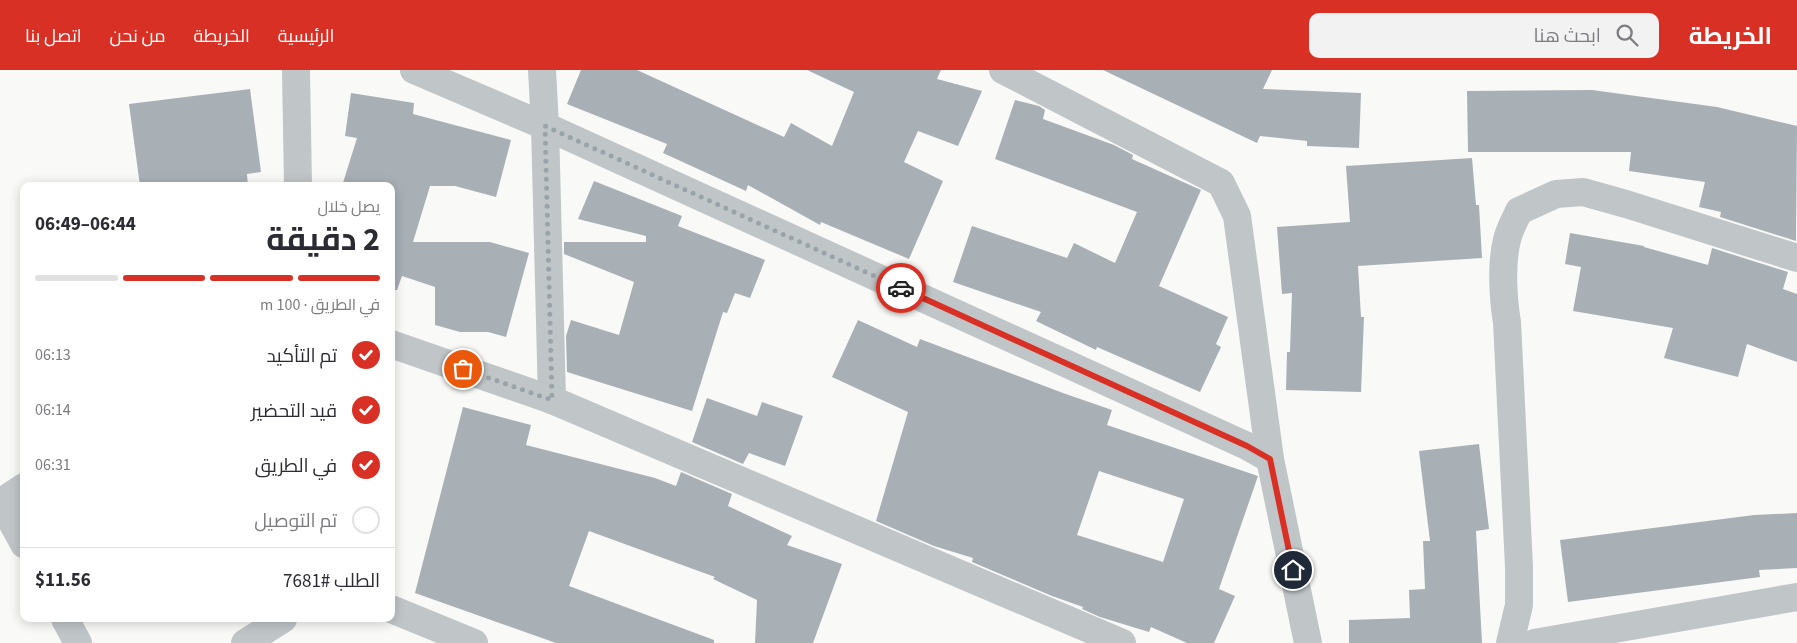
<!DOCTYPE html>
<html lang="ar">
<meta charset="utf-8">
<style>
body{margin:0;font-family:"Source Sans 3",Cairo,sans-serif;background:#f2f2f3;color:#2b2b33;direction:rtl;height:100vh;display:flex;flex-direction:column;font-size:19px;white-space:nowrap}
*{box-sizing:border-box;margin:0}
p{font-size:16px;color:#7c7c81}
.icon{flex:none;width:28px;height:28px;fill:none;stroke:currentColor;stroke-width:2;stroke-linecap:round;stroke-linejoin:round}
.map{position:relative;flex:1;overflow:hidden;direction:ltr}
.details{position:absolute;left:20px;top:112px;width:375px;height:440px;display:flex;flex-direction:column;background:#fff;border-radius:10px;box-shadow:0 2px 12px #0003;direction:rtl}
.details>*{flex:none}
.pin{position:absolute;display:grid;place-items:center;width:42px;height:42px;color:#fff;margin:-21px;border:2px solid #fff;border-radius:50%;box-shadow:0 1px 5px #0007}
.courier{position:absolute;display:grid;place-items:center;width:50px;height:50px;margin:-25px;border:4px solid #d93025;border-radius:50%;background:#fff;color:#222;box-shadow:0 1px 6px #0007}
.head em{font-style:normal;font-weight:700}
.head div{display:flex;flex-direction:column-reverse}
.head{display:flex;align-items:center;justify-content:space-between;height:85px;padding:0 15px}
h1{font-size:32px;font-weight:700;line-height:38px}
.bar{display:grid;grid-template-columns:repeat(4,1fr);gap:8px 5px;align-content:center;height:60px;padding:0 15px}
.bar i{height:6px;border-radius:4px;background:#e1e1e2}
.bar .active{background:#d93025}
.bar p{grid-column:span 4}
.line{display:flex;align-items:center;gap:12px;padding:0 15px;border-top:1px solid #e1e1e2}
.line div{flex:1}
ol{padding:0 15px;list-style:none}
li{display:flex;align-items:center;gap:15px;height:55px}
li p{margin-inline-start:auto}
li .icon{padding:5px;border-radius:50%;background:#d93025;color:#fff;stroke-width:4}
li:last-child{color:#7c7c81}
li i{width:28px;height:28px;border:2px solid #e1e1e2;border-radius:50%}
header{display:flex;align-items:center;gap:30px;box-sizing:border-box;height:70px;padding:0 25px;background:#d93025;color:#fff}
header strong{font-size:24px}
nav{display:flex;gap:28px;margin-inline-start:auto;font-size:18px}
.search{width:350px;height:45px;background:#f2f2f3;display:flex;align-items:center;gap:12px;box-sizing:border-box;padding:0 18px;border-radius:10px;color:#7c7c81;font-size:19px}
.map>svg:first-child{display:block}
.building{fill:#a8b0b6;fill-rule:evenodd}
.lines{fill:none;stroke-linecap:round;stroke-linejoin:round}
.minor{stroke:#c0c5c8;stroke-width:28}
.done{stroke:#99a3aa;stroke-width:5;stroke-dasharray:0 9}
.route{stroke:#d93025;stroke-width:6}
</style>
<header>
<strong>الخريطة</strong>
<div class="search"><svg class="icon" aria-label="search" viewBox="0 0 24 24"><circle cx="10" cy="10" r="6"/><path d="M15 15l6 6"/></svg>ابحث هنا</div>
<nav><a>الرئيسية</a><a>الخريطة</a><a>من نحن</a><a>اتصل بنا</a></nav>
</header>
<div class="map">
<svg width="1797" height="573" viewBox="0 0 1797 573">
<rect width="100%" height="100%" fill="#f9f9f7"/>
<!-- building -->
<g class="building">
<path d="M 581,0 L 637,0 L 784,67 L 791,53 L 832,76 L 854,22 L 807,0 L 941,0 L 937,9 L 982,21 L 958,76 L 918,61 L 904,92 L 943,111 L 909,189 L 821,152 L 820,155 L 748,115 L 746,121 L 663,83 L 667,74 L 567,34 Z"/>
<path d="M 1103,0 L 1272,0 L 1263,19 L 1361,23 L 1359,78 L 1307,76 L 1307,71 L 1260,66 L 1257,73 Z"/>
<path d="M 250,19 L 261,102 L 247,104 L 248,116 L 140,116 L 129,34 Z"/>
<path d="M 1592,20 L 1717,37 L 1797,56 L 1796,171 L 1720,147 L 1721,142 L 1699,137 L 1705,112 L 1629,101 L 1631,82 L 1468,82 L 1467,21 Z"/>
<path d="M 351,23 L 414,33 L 413,44 L 511,70 L 496,127 L 455,116 L 430,116 L 413,172 L 490,172 L 529,183 L 506,267 L 488,262 L 460,262 L 435,255 L 435,217 L 402,206 L 397,220 L 391,220 L 391,116 L 342,116 L 357,68 L 345,66 Z"/>
<path d="M 1015,30 L 1039,36 L 1045,40 L 1043,49 L 1114,75 L 1133,85 L 1132,89 L 1201,120 L 1159,216 L 1228,247 L 1216,274 L 1221,277 L 1200,322 L 1097,277 L 1096,280 L 1036,251 L 1041,242 L 953,212 L 972,156 L 1067,188 L 1074,173 L 1115,193 L 1137,142 L 995,89 Z"/>
<path d="M 1472,88 L 1476,135 L 1479,135 L 1482,188 L 1358,196 L 1361,247 L 1364,247 L 1361,322 L 1286,320 L 1287,282 L 1290,282 L 1292,223 L 1282,224 L 1277,157 L 1350,152 L 1346,96 Z"/>
<path d="M 594,111 L 682,146 L 678,156 L 765,190 L 750,228 L 735,223 L 727,243 L 723,242 L 692,341 L 567,302 L 566,266 L 571,250 L 619,265 L 634,212 L 564,184 L 564,172 L 646,172 L 646,166 L 578,149 Z"/>
<path d="M 1570,163 L 1644,176 L 1644,177 L 1708,195 L 1712,178 L 1788,202 L 1783,219 L 1797,224 L 1797,292 L 1747,274 L 1738,307 L 1664,288 L 1673,258 L 1573,241 L 1581,197 L 1565,194 Z"/>
<path d="M 858,250 L 917,277 L 920,269 L 1063,323 L 1112,340 L 1107,355 L 1258,406 L 1219,519 L 1235,526 L 1214,573 L 1187,573 L 1151,557 L 1149,562 L 1100,547 L 1082,539 L 1083,537 L 1052,526 L 972,492 L 973,488 L 934,476 L 876,451 L 908,342 L 832,307 ZM 1099,401 L 1184,429 L 1163,492 L 1077,465 Z"/>
<path d="M 707,328 L 757,346 L 762,332 L 803,346 L 785,396 L 749,383 L 743,394 L 692,372 Z"/>
<path d="M 463,337 L 531,355 L 526,375 L 655,408 L 676,416 L 681,402 L 732,424 L 728,436 L 792,466 L 787,475 L 842,494 L 813,573 L 755,573 L 757,530 L 713,509 L 715,507 L 589,461 L 569,516 L 714,570 L 714,573 L 556,573 L 415,523 Z"/>
<path d="M 1479,374 L 1489,459 L 1476,461 L 1482,573 L 1349,573 L 1349,550 L 1410,548 L 1409,520 L 1425,519 L 1423,471 L 1430,471 L 1419,381 Z"/>
<path d="M 1797,443 L 1797,498 L 1759,500 L 1760,507 L 1568,532 L 1560,470 L 1754,445 Z"/>
</g>
<g class="lines">
<!-- minor -->
<g class="minor">
<path d="M 296,0 L 298,116"/>
<path d="M 414,0 L 545,56 L 1247,376 L 1270,389"/>
<path d="M 542,0 L 545,56 L 552,330"/>
<path d="M 1003,0 L 1221,113 L 1237,146 L 1270,389 L 1308,573"/>
<path d="M 391,274 L 552,330 L 1122,573"/>
<path d="M 0,430 L 24,474"/>
<path d="M 1,432 L 24,417"/>
<path d="M 391,539 L 474,573"/>
<path d="M 65,549 L 78,573"/>
<path d="M 245,573 L 283,549"/>
<path d="M 1510,573 L 1519,535 L 1519,497 L 1507,252 C 1503,229 1501,193 1507,170 C 1509,160 1515,150 1519,141 L 1556,124 L 1583,122 L 1626,134 L 1797,188"/>
<path d="M 1534,573 L 1797,527"/>
</g>
</g>
<g class="lines">
<!-- done -->
<path class="done" d="M 463,299 L 552,330 L 545,56 L 901,218"/>
<!-- route -->
<path class="route" d="M 901,218 L 1247,376 L 1270,389 L 1293,500"/>
</g>
</svg>
<div class="pin" style="left:463px;top:299px;background:#ea580c"><svg class="icon" aria-label="bag" viewBox="0 0 24 24"><path d="M5 8h14l-1 12H6zM9 8a3 3 0 0 1 6 0"/></svg></div>
<div class="pin" style="left:1293px;top:500px;background:#1f2937"><svg class="icon" aria-label="home" viewBox="0 0 24 24"><path d="M3 11l9-7 9 7M6 9v11h12V9"/></svg></div>
<div class="courier" style="left:901px;top:218px"><svg class="icon" aria-label="car" viewBox="0 0 24 24"><path d="M5 17H2v-5l4-1 3-4h7l3 4 3 1v5h-3M9 17h6M6 11h13"/><circle cx="7" cy="17" r="2"/><circle cx="17" cy="17" r="2"/></svg></div>
<section class="details">
<div class="head"><div><h1>2 دقيقة</h1><p>يصل خلال</p></div><em>06:44–06:49</em></div>
<div class="bar"><i class="active"></i><i class="active"></i><i class="active"></i><i></i><p>في الطريق · 100 m</p></div>
<ol>
<li><svg class="icon" aria-label="check" viewBox="0 0 24 24"><path d="M5 12l5 5 9-10"/></svg>تم التأكيد<p>06:13</p></li>
<li><svg class="icon" aria-label="check" viewBox="0 0 24 24"><path d="M5 12l5 5 9-10"/></svg>قيد التحضير<p>06:14</p></li>
<li><svg class="icon" aria-label="check" viewBox="0 0 24 24"><path d="M5 12l5 5 9-10"/></svg>في الطريق<p>06:31</p></li>
<li><i></i>تم التوصيل</li>
</ol>
<div class="line" style="height:65px"><div>الطلب #7681</div><b>$11.56</b></div>
</section>
</div>
